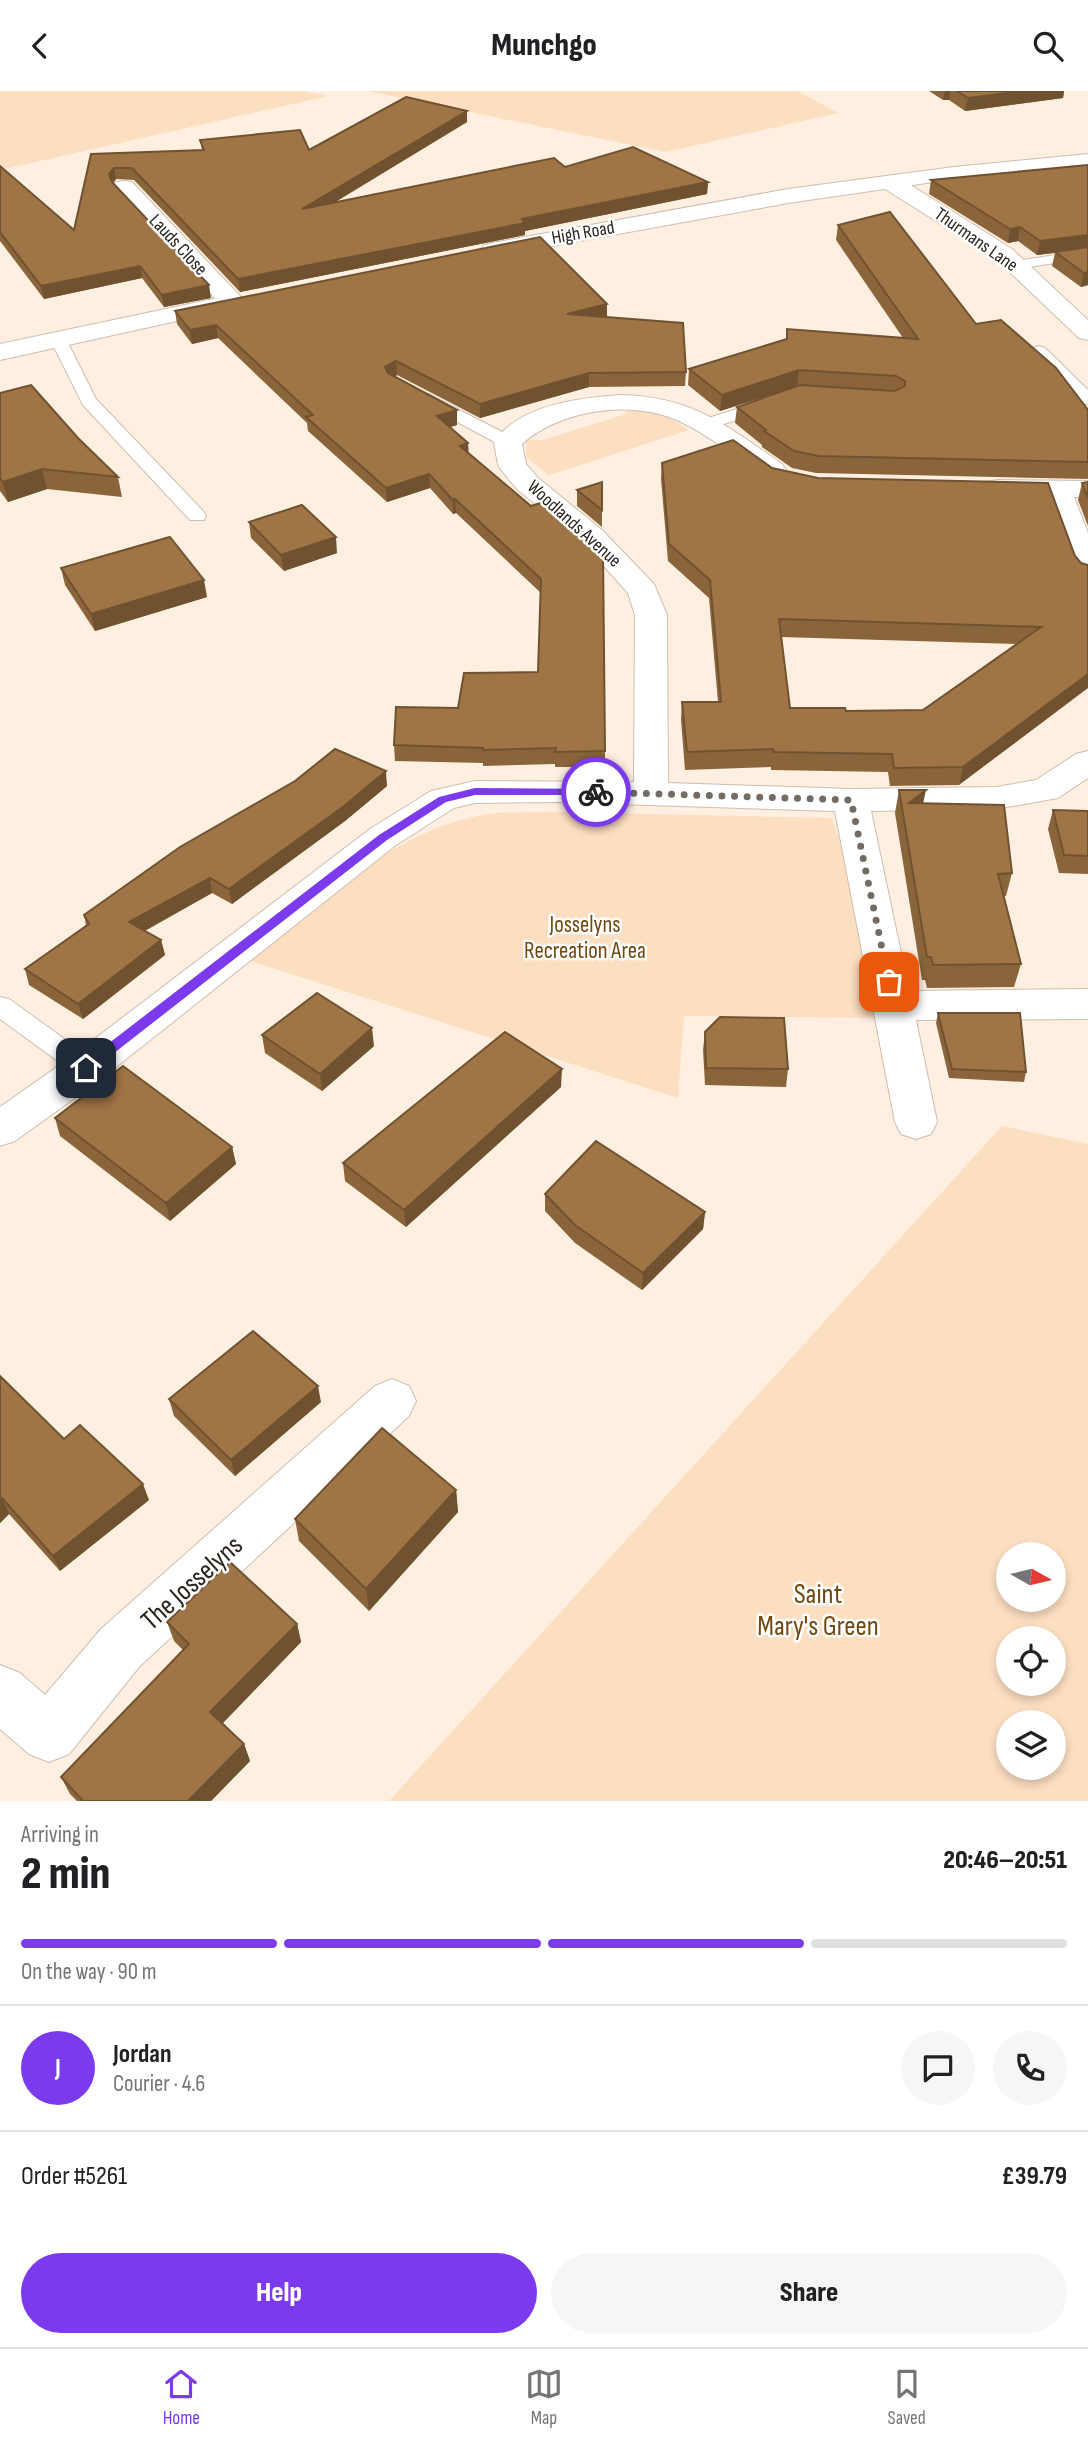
<!DOCTYPE html>
<meta charset="utf-8">
<style>
body{margin:0;font-family:"Sofia Sans Condensed",sans-serif;background:#f6f6f6;color:#202124;height:100vh;display:flex;flex-direction:column;font-size:26px;white-space:nowrap}
*{box-sizing:border-box;margin:0}
p{font-size:23px;color:#757577}
.icon{flex:none;width:38px;height:38px;fill:none;stroke:currentColor;stroke-width:2;stroke-linecap:round;stroke-linejoin:round}
.map{position:relative;height:1710px;overflow:hidden}
.panel{display:flex;flex-direction:column;background:#fff;flex:1}
.panel>*{flex:none}
.needle{width:46px;rotate:98deg}
.controls{position:absolute;left:996px;top:1451px;display:grid;gap:14px}
.controls a{display:grid;place-items:center;width:70px;height:70px;border-radius:50%;background:#fff;box-shadow:0 4px 10px #0003;font-size:35px}
.pin{position:absolute;display:grid;place-items:center;width:60px;height:60px;color:#fff;margin:-30px;border-radius:14px;box-shadow:0 4px 10px #0006}
.courier{position:absolute;display:grid;place-items:center;width:70px;height:70px;margin:-35px;border:5px solid #7c3aed;border-radius:50%;background:#fff;color:#222;box-shadow:0 2px 9px #0007}
.head em{font-style:normal;font-weight:800}
.head div{display:flex;flex-direction:column-reverse}
.head{display:flex;align-items:center;justify-content:space-between;height:119px;padding:0 21px}
h1{font-size:46px;font-weight:800;line-height:52px}
.bar{display:grid;grid-template-columns:repeat(4,1fr);gap:10px 7px;align-content:center;height:84px;padding:0 21px}
.bar i{height:9px;border-radius:5px;background:#e0e0e0}
.bar .selected{background:#7c3aed}
.bar p{grid-column:span 4}
.line{display:flex;align-items:center;gap:18px;padding:0 21px;border-top:2px solid #e0e0e0}
.line div{flex:1}
.round{display:grid;place-items:center;flex:none;width:74px;height:74px;border-radius:37px;background:#f6f6f6}
.button{display:flex;gap:14px;margin-top:auto;padding:14px 21px}
.button a{flex:1;height:80px;border-radius:42px;background:#7c3aed;color:#fff;font-size:28px;font-weight:800;line-height:80px;text-align:center}
.button a+a{background:#f6f6f6;color:#202124}
header{display:flex;justify-content:space-between;align-items:center;height:91px;padding:0 21px;background:#fff;font-size:32px;font-weight:800}
.tabs{display:flex;justify-content:space-around;align-items:center;height:98px;border-top:2px solid #e0e0e0;background:#fff;font-size:19px;color:#757577}
.tabs a{display:grid;justify-items:center;gap:4px}
.tabs .selected{color:#7c3aed}
.map>svg:first-child{display:block}
.green{fill:#fcdec1;fill-rule:evenodd}
.lines{fill:none;stroke-linecap:round;stroke-linejoin:round}
.service-casing{stroke:#cdbeb0;stroke-width:2}
.minor-casing{stroke:#cdbeb0;stroke-width:2}
.tertiary-casing{stroke:#cdbeb0;stroke-width:2}
.service{fill:#fff;fill-rule:evenodd}
.minor{fill:#fff;fill-rule:evenodd}
.tertiary{fill:#fff;fill-rule:evenodd}
.wall{fill:#8a653c;fill-rule:evenodd}
.shaded-wall{fill:#705231}
.building{fill:#a07546;stroke:#705231;stroke-width:2;fill-rule:evenodd}
.route{fill:#7c3aed}
.done{stroke:#746b63;stroke-width:7;stroke-dasharray:0 12.6}
.labels{text-anchor:middle;dominant-baseline:central;stroke-width:5;stroke-linejoin:round;paint-order:stroke}
.far-street-label{font-size:19px;fill:#2a241f;stroke:#fff}
.park-label{font-size:23px;fill:#73470e;stroke:#fff}
.near-street-label{font-size:28px;fill:#2a241f;stroke:#fff}
.near-park-label{font-size:28px;fill:#73470e;stroke:#fff}
</style>
<header><svg class="icon" aria-label="back" viewBox="0 0 24 24"><path d="M15 5l-7 7 7 7"/></svg>Munchgo<svg class="icon" aria-label="search" viewBox="0 0 24 24"><circle cx="10" cy="10" r="6"/><path d="M15 15l6 6"/></svg></header>
<div class="map">
<svg width="1088" height="1710" viewBox="0 0 1088 1710">
<rect width="100%" height="100%" fill="#feefe0"/>
<!-- green -->
<g class="green">
<path d="M 0,0 L 302,0 L 328,5 L 0,79 Z"/>
<path d="M 367,0 L 798,0 L 838,22 L 666,61 Z"/>
<path d="M 630,318 L 660,321 L 689,339 L 549,384 L 526,366 L 527,349 L 543,349 L 623,324 Z"/>
<path d="M 552,721 L 832,727 L 850,783 L 875,927 L 684,925 L 678,1007 L 251,870 C 319,814 388,743 478,725 C 501,720 528,722 552,721 Z"/>
<path d="M 1002,1035 L 1088,1053 L 1088,1710 L 389,1710 ZM 1008,1463 L 1054,1463 L 1054,1508 L 1008,1508 ZM 1008,1547 L 1054,1547 L 1054,1592 L 1008,1592 ZM 1008,1631 L 1054,1631 L 1054,1676 L 1008,1676 Z"/>
</g>
<g class="lines">
<!-- service casing -->
<g class="service-casing">
<g id="service">
<path d="M 1088,159 L 1088,167 L 1016,178 L 1009,174 L 1016,170 Z"/>
<path d="M 58,243 L 66,248 L 96,308 L 204,421 L 206,425 L 204,429 L 190,429 L 83,314 L 50,248 Z"/>
<path d="M 1039,255 L 1045,257 L 1088,299 L 1088,313 L 1082,312 L 1033,263 L 1031,260 L 1033,257 Z"/>
<path d="M 428,303 L 514,347 L 517,351 L 508,356 L 502,355 L 422,312 L 420,308 L 422,304 Z"/>
<path d="M 768,308 L 774,309 L 776,313 L 774,317 L 705,339 L 696,334 L 699,330 Z"/>
<path d="M 0,906 L 9,908 L 95,970 L 99,977 L 95,984 L 86,987 L 77,984 L 0,928 Z"/>
</g>
</g>
<!-- minor casing -->
<g class="minor-casing">
<g id="minor">
<path d="M 890,85 L 898,86 L 1012,158 L 1088,229 L 1088,249 L 1079,247 L 996,168 L 882,96 L 879,91 L 882,86 Z"/>
<path d="M 124,90 L 132,91 L 241,206 L 244,211 L 241,216 L 232,218 L 223,216 L 116,101 L 113,96 L 116,91 Z"/>
<path d="M 621,304 C 694,306 725,334 782,373 L 786,379 L 782,385 L 772,387 L 762,385 C 736,366 710,345 681,331 C 634,308 561,318 522,353 L 526,373 L 538,387 L 602,439 L 654,493 L 667,524 L 668,692 L 851,698 L 996,696 L 1036,689 L 1076,663 L 1088,660 L 1088,687 L 1058,707 L 996,718 L 871,720 L 909,900 L 1088,898 L 1088,928 L 916,929 L 937,1031 L 931,1043 L 916,1048 L 901,1043 L 895,1031 L 835,720 L 558,711 L 475,712 L 454,717 L 396,754 L 101,988 L 15,1050 L 0,1055 L 0,1016 L 71,966 L 370,738 L 431,700 L 475,690 L 634,691 L 635,524 L 628,502 L 582,451 L 518,399 L 502,380 L 498,374 L 494,351 C 520,313 580,307 621,304 Z"/>
<path d="M 997,389 L 1088,390 L 1088,406 L 1074,406 L 1088,442 L 1088,490 L 1077,487 L 1073,481 L 1046,406 L 987,403 L 983,397 L 987,391 Z"/>
<path d="M 392,1288 L 409,1295 L 416,1310 L 409,1325 L 139,1576 L 69,1663 L 49,1671 L 29,1663 L 0,1638 L 0,1574 L 20,1582 L 45,1604 L 101,1538 L 375,1295 Z"/>
</g>
</g>
<!-- tertiary casing -->
<g class="tertiary-casing">
<g id="tertiary">
<path d="M 1088,63 L 1088,75 L 954,88 L 788,112 L 492,166 L 484,164 L 481,159 L 484,154 L 492,152 L 788,98 L 954,76 Z"/>
<path d="M 227,205 L 236,207 L 239,212 L 236,217 L 0,269 L 0,253 Z"/>
</g>
</g>
<!-- service -->
<use href="#service" class="service"/>
<!-- minor -->
<use href="#minor" class="minor"/>
<!-- tertiary -->
<use href="#tertiary" class="tertiary"/>
</g>
<!-- wall -->
<g class="wall">
<path d="M 929,0 L 1064,0 L 1063,7 L 965,20 L 949,9 L 943,9 Z"/>
<path d="M 467,31 L 334,112 L 565,76 L 708,91 L 707,103 L 525,140 L 525,144 L 240,201 L 134,89 L 116,88 L 113,92 L 211,207 L 164,216 L 142,187 L 44,208 L 0,150 L 0,75 L 74,139 L 91,63 L 202,59 L 200,49 L 309,59 Z"/>
<path d="M 1088,74 L 1088,194 L 1081,196 L 1052,175 L 1055,162 L 1037,164 L 1018,150 L 1008,152 L 929,103 L 931,89 Z"/>
<path d="M 838,134 L 976,233 L 1088,319 L 1088,388 L 816,382 L 792,377 L 762,356 L 762,354 L 735,332 L 737,316 L 788,298 L 720,320 L 688,294 L 689,278 L 786,248 L 787,238 L 903,247 L 836,149 Z"/>
<path d="M 607,213 L 607,226 L 686,281 L 685,295 L 589,296 L 480,327 L 397,284 L 394,286 L 457,319 L 457,334 L 449,336 L 469,362 L 531,415 L 605,660 L 605,676 L 555,676 L 555,673 L 483,675 L 483,672 L 395,670 L 394,654 L 458,617 L 538,581 L 541,502 L 456,422 L 453,423 L 430,397 L 387,411 L 308,340 L 307,332 L 218,247 L 192,253 L 177,233 L 175,220 Z"/>
<path d="M 0,302 L 78,347 L 118,386 L 122,406 L 47,398 L 8,411 L 0,400 Z"/>
<path d="M 662,372 L 772,377 L 1075,465 L 1081,472 L 959,694 L 890,695 L 888,681 L 771,679 L 771,676 L 685,679 L 681,629 L 682,611 L 718,611 L 709,507 L 668,470 L 661,388 ZM 781,546 L 1016,553 L 923,619 L 846,620 L 790,617 Z"/>
<path d="M 1088,391 L 1088,435 L 1078,409 L 1082,392 Z"/>
<path d="M 577,399 L 602,419 L 602,436 L 577,415 Z"/>
<path d="M 249,431 L 337,462 L 284,480 L 251,447 Z"/>
<path d="M 61,477 L 207,506 L 95,540 L 65,494 Z"/>
<path d="M 387,695 L 345,730 L 232,813 L 212,802 L 145,840 L 161,849 L 165,864 L 83,928 L 29,894 L 25,878 L 86,834 L 84,824 Z"/>
<path d="M 899,699 L 923,712 L 1012,782 L 1006,805 L 1004,805 L 1021,873 L 1014,896 L 927,897 L 925,889 L 922,889 L 895,722 Z"/>
<path d="M 1053,719 L 1088,720 L 1088,783 L 1059,782 L 1048,738 Z"/>
<path d="M 938,922 L 1026,981 L 1024,991 L 949,987 L 936,932 Z"/>
<path d="M 705,941 L 788,978 L 786,996 L 705,994 L 703,959 Z"/>
<path d="M 262,944 L 374,955 L 322,1000 L 265,962 Z"/>
<path d="M 561,996 L 406,1136 L 345,1090 L 343,1072 Z"/>
<path d="M 55,1027 L 232,1056 L 236,1073 L 170,1130 L 60,1045 Z"/>
<path d="M 545,1103 L 705,1121 L 703,1138 L 642,1199 L 575,1152 L 545,1120 Z"/>
<path d="M 0,1285 L 64,1348 L 149,1409 L 60,1480 L 9,1423 L 0,1432 Z"/>
<path d="M 169,1308 L 321,1311 L 235,1385 L 174,1325 Z"/>
<path d="M 456,1399 L 458,1421 L 369,1520 L 299,1450 L 295,1428 Z"/>
<path d="M 167,1531 L 297,1533 L 301,1551 L 223,1632 L 244,1653 L 250,1670 L 211,1710 L 77,1710 L 70,1703 L 61,1686 L 183,1559 L 174,1550 Z"/>
</g>
<!-- shaded-wall -->
<g class="shaded-wall">
<path d="M 945,0 L 950,0 L 949,9 L 943,9 Z"/>
<path d="M 1022,0 L 1064,0 L 1063,7 L 965,20 L 968,7 Z"/>
<path d="M 467,20 L 467,31 L 303,130 L 302,118 Z"/>
<path d="M 114,77 L 116,88 L 111,95 L 109,83 Z"/>
<path d="M 708,91 L 707,103 L 525,140 L 525,144 L 240,201 L 238,188 L 522,128 Z"/>
<path d="M 1020,136 L 1018,150 L 1008,152 L 1010,138 Z"/>
<path d="M 1088,144 L 1088,157 L 1037,164 L 1040,150 Z"/>
<path d="M 140,175 L 142,187 L 44,208 L 41,195 Z"/>
<path d="M 1088,181 L 1088,194 L 1081,196 L 1084,182 Z"/>
<path d="M 209,194 L 211,207 L 164,216 L 162,204 Z"/>
<path d="M 607,213 L 607,227 L 567,223 Z"/>
<path d="M 216,234 L 218,247 L 192,253 L 190,239 Z"/>
<path d="M 396,270 L 397,284 L 386,290 L 385,276 Z"/>
<path d="M 799,279 L 797,295 L 720,320 L 722,304 Z"/>
<path d="M 589,282 L 589,296 L 480,327 L 480,313 Z"/>
<path d="M 457,319 L 457,334 L 438,340 L 437,325 Z"/>
<path d="M 468,352 L 469,366 L 460,355 Z"/>
<path d="M 42,378 L 47,398 L 8,411 L 3,391 Z"/>
<path d="M 429,383 L 430,397 L 387,411 L 386,397 Z"/>
<path d="M 455,408 L 456,422 L 453,423 L 453,409 Z"/>
<path d="M 336,446 L 337,462 L 284,480 L 281,464 Z"/>
<path d="M 204,489 L 207,506 L 95,540 L 91,523 Z"/>
<path d="M 1088,583 L 1088,597 L 959,694 L 963,676 Z"/>
<path d="M 386,680 L 387,695 L 345,730 L 232,813 L 229,798 Z"/>
<path d="M 926,699 L 921,722 L 904,735 L 909,712 Z"/>
<path d="M 210,787 L 212,802 L 133,846 L 129,831 Z"/>
<path d="M 161,849 L 165,864 L 83,928 L 78,913 Z"/>
<path d="M 372,937 L 374,955 L 322,1000 L 320,983 Z"/>
<path d="M 562,978 L 561,996 L 406,1136 L 404,1119 Z"/>
<path d="M 232,1056 L 236,1073 L 170,1130 L 166,1112 Z"/>
<path d="M 705,1121 L 703,1138 L 642,1199 L 643,1182 Z"/>
<path d="M 318,1295 L 321,1311 L 235,1385 L 231,1369 Z"/>
<path d="M 143,1393 L 149,1409 L 60,1480 L 53,1465 Z"/>
<path d="M 456,1399 L 458,1421 L 369,1520 L 366,1498 Z"/>
<path d="M 2,1407 L 9,1423 L 0,1432 L 0,1409 Z"/>
<path d="M 297,1533 L 301,1551 L 216,1639 L 210,1621 Z"/>
<path d="M 244,1653 L 250,1670 L 211,1710 L 188,1710 Z"/>
</g>
<!-- building -->
<g class="building">
<path d="M 957,0 L 1022,0 L 968,7 Z"/>
<path d="M 406,6 L 467,20 L 302,118 L 554,67 L 565,76 L 633,56 L 708,91 L 522,128 L 525,132 L 238,188 L 132,77 L 114,77 L 109,83 L 112,91 L 209,194 L 162,204 L 140,175 L 41,195 L 0,141 L 0,75 L 74,139 L 91,63 L 204,59 L 200,49 L 300,39 L 309,59 Z"/>
<path d="M 1088,74 L 1088,144 L 1040,150 L 1020,136 L 1010,138 L 931,89 Z"/>
<path d="M 890,121 L 976,233 L 1001,229 L 1056,277 L 1088,319 L 1088,371 L 818,365 L 794,360 L 764,340 L 766,339 L 737,316 L 800,294 L 895,300 L 905,295 L 905,290 L 896,285 L 799,279 L 722,304 L 689,278 L 787,248 L 787,238 L 918,248 L 838,134 Z"/>
<path d="M 540,146 L 607,213 L 567,223 L 683,232 L 686,281 L 589,282 L 480,313 L 396,270 L 385,276 L 388,282 L 457,319 L 437,325 L 468,352 L 460,355 L 531,415 L 546,410 L 580,438 L 603,463 L 605,660 L 555,661 L 556,657 L 483,659 L 483,657 L 394,654 L 396,616 L 458,617 L 464,582 L 538,581 L 541,488 L 455,408 L 453,409 L 429,383 L 386,397 L 306,326 L 313,324 L 216,234 L 190,239 L 175,220 Z"/>
<path d="M 1088,156 L 1088,181 L 1084,182 L 1055,161 Z"/>
<path d="M 31,294 L 78,347 L 118,386 L 42,378 L 3,391 L 0,387 L 0,302 Z"/>
<path d="M 733,349 L 772,377 L 818,387 L 1048,392 L 1075,465 L 1081,472 L 1088,474 L 1088,583 L 963,676 L 894,677 L 892,663 L 774,661 L 773,658 L 687,661 L 682,611 L 721,611 L 710,489 L 669,453 L 662,372 ZM 779,528 L 1041,536 L 923,619 L 846,620 L 845,617 L 790,617 Z"/>
<path d="M 602,391 L 602,419 L 577,399 Z"/>
<path d="M 1088,391 L 1088,407 L 1082,392 Z"/>
<path d="M 302,414 L 336,446 L 281,464 L 249,431 Z"/>
<path d="M 170,446 L 204,489 L 91,523 L 61,477 Z"/>
<path d="M 335,658 L 386,680 L 344,715 L 229,798 L 210,787 L 129,831 L 161,849 L 78,913 L 25,878 L 89,833 L 84,824 L 180,756 L 295,690 Z"/>
<path d="M 899,699 L 926,699 L 909,712 L 1004,714 L 1012,782 L 998,783 L 1021,873 L 933,874 L 931,866 L 927,866 Z"/>
<path d="M 1053,719 L 1088,720 L 1088,765 L 1064,764 Z"/>
<path d="M 317,902 L 372,937 L 320,983 L 262,944 Z"/>
<path d="M 938,922 L 1020,922 L 1026,981 L 952,978 Z"/>
<path d="M 720,926 L 784,927 L 788,978 L 706,977 L 705,941 Z"/>
<path d="M 505,941 L 562,978 L 404,1119 L 343,1072 Z"/>
<path d="M 123,975 L 232,1056 L 166,1112 L 55,1027 Z"/>
<path d="M 596,1050 L 705,1121 L 643,1182 L 575,1134 L 545,1103 Z"/>
<path d="M 253,1240 L 318,1295 L 231,1369 L 169,1308 Z"/>
<path d="M 0,1285 L 64,1348 L 80,1334 L 143,1393 L 53,1465 L 2,1407 L 0,1409 Z"/>
<path d="M 382,1337 L 456,1399 L 366,1498 L 295,1428 Z"/>
<path d="M 230,1471 L 297,1533 L 210,1621 L 244,1653 L 188,1710 L 83,1710 L 61,1686 L 189,1553 L 167,1531 Z"/>
</g>
<!-- route -->
<path class="route" d="M 475,697 L 596,698 L 601,701 L 596,704 L 475,704 L 446,711 L 387,749 L 91,980 L 82,980 L 82,973 L 379,744 L 439,706 Z"/>
<g class="lines">
<!-- done -->
<path class="done" d="M 596,701 L 851,709 L 889,891"/>
</g>
<g class="labels">
<!-- far-street labels -->
<g class="far-street-label">
<text transform="translate(583 142) rotate(-10)">High Road</text>
<text transform="translate(976 149) rotate(35)">Thurmans Lane</text>
<text transform="translate(178 154) rotate(47)">Lauds Close</text>
<text transform="translate(574 433) rotate(42)">Woodlands Avenue</text>
</g>
<!-- park labels -->
<g class="park-label">
<text x="585" y="834">Josselyns<tspan x="585" dy="26">Recreation Area</tspan></text>
</g>
<!-- near-street labels -->
<g class="near-street-label">
<text transform="translate(192 1492) rotate(-42)">The Josselyns</text>
</g>
<!-- near-park labels -->
<g class="near-park-label">
<text x="818" y="1503">Saint<tspan x="818" dy="32">Mary's Green</tspan></text>
</g>
</g>
</svg>
<div class="controls">
<a><svg class="needle" viewBox="-14 -14 28 28"><path d="M0-13l5 13h-10z" fill="#e53935"/><path d="M0 13l5-13h-10z" fill="#757577"/></svg></a>
<a><svg class="icon" aria-label="locate" viewBox="0 0 24 24"><circle cx="12" cy="12" r="6"/><path d="M12 2v4M12 18v4M2 12h4M18 12h4"/></svg></a>
<a><svg class="icon" aria-label="layers" viewBox="0 0 24 24"><path d="M12 4l9 5-9 5-9-5zM3 14l9 5 9-5"/></svg></a>
</div>
<div class="pin" style="left:889px;top:891px;background:#ea580c"><svg class="icon" aria-label="bag" viewBox="0 0 24 24"><path d="M5 8h14l-1 12H6zM9 8a3 3 0 0 1 6 0"/></svg></div>
<div class="pin" style="left:86px;top:977px;background:#1f2937"><svg class="icon" aria-label="home" viewBox="0 0 24 24"><path d="M3 11l9-7 9 7M6 9v11h12V9"/></svg></div>
<div class="courier" style="left:596px;top:701px"><svg class="icon" aria-label="bike" viewBox="0 0 24 24"><circle cx="6" cy="16" r="4"/><circle cx="18" cy="16" r="4"/><path d="M6 16l4-8h5l3 8M10 8l3 8H6M13 5h3"/></svg></div>
</div>
<section class="panel">
<div class="head"><div><h1>2 min</h1><p>Arriving in</p></div><em>20:46–20:51</em></div>
<div class="bar"><i class="selected"></i><i class="selected"></i><i class="selected"></i><i></i><p>On the way · 90 m</p></div>
<div class="line" style="height:126px"><b class="round" style="background:#7c3aed;color:#fff">J</b><div><b>Jordan</b><p>Courier · 4.6</p></div><a class="round"><svg class="icon" aria-label="chat" viewBox="0 0 24 24"><path d="M4 5h16v11H9l-5 4z"/></svg></a><a class="round"><svg class="icon" aria-label="phone" viewBox="0 0 24 24"><path d="M5 4h4l2 5-3 2q2 4 5 5l2-3 5 2v4C11 20 4 13 5 4z"/></svg></a></div>
<div class="line" style="height:91px"><div>Order #5261</div><b>£39.79</b></div>
<div class="button"><a>Help</a><a>Share</a></div>
</section>
<nav class="tabs">
<a class="selected"><svg class="icon" aria-label="home" viewBox="0 0 24 24"><path d="M3 11l9-7 9 7M6 9v11h12V9"/></svg>Home</a>
<a><svg class="icon" aria-label="map" viewBox="0 0 24 24"><path d="M3 6l6-2 6 2 6-2v14l-6 2-6-2-6 2zM9 4v14M15 6v14"/></svg>Map</a>
<a><svg class="icon" aria-label="saved" viewBox="0 0 24 24"><path d="M7 4h10v16l-5-4-5 4z"/></svg>Saved</a>
</nav>
